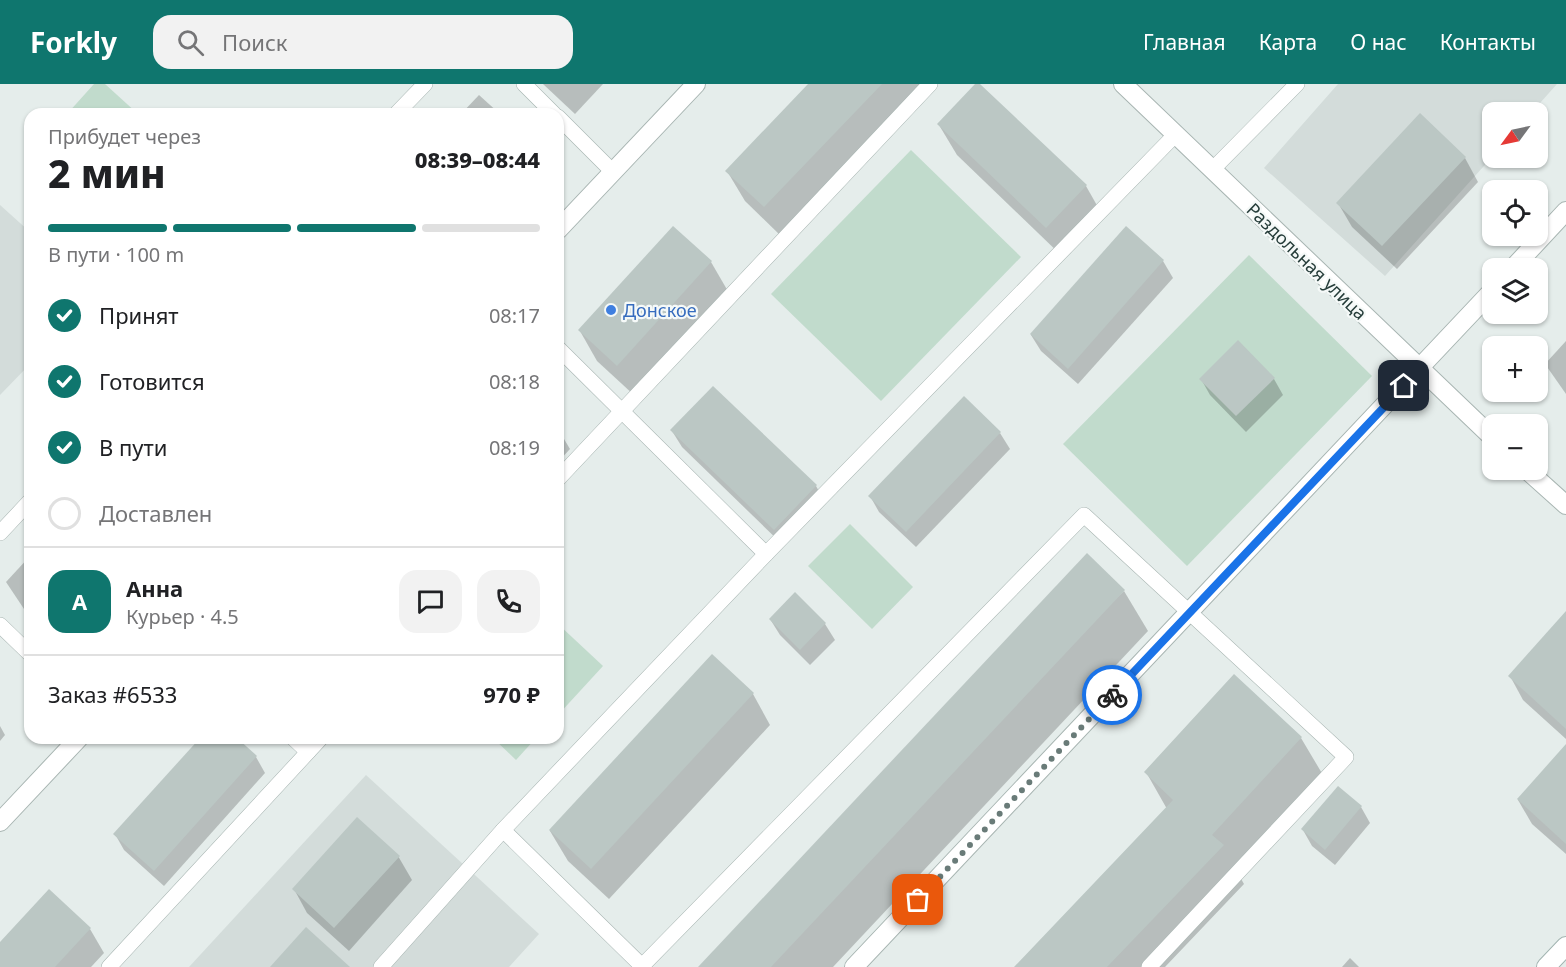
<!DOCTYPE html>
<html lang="ru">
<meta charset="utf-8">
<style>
body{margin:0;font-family:"Noto Sans",sans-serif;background:#f2f2f2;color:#202124;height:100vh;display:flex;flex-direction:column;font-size:22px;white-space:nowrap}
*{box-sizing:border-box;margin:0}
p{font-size:20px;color:#757577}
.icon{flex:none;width:33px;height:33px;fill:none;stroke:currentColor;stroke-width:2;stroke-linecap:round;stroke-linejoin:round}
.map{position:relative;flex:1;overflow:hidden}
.details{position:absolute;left:24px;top:24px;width:540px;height:636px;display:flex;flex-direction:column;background:#fff;border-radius:18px;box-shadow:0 2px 4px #0004}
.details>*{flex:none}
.needle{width:39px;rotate:237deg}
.buttons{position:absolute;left:1482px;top:18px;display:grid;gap:12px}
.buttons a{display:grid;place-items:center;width:66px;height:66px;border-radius:12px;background:#fff;box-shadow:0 2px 4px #0004;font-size:30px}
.pin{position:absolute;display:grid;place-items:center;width:51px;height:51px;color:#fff;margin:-26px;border-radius:12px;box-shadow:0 3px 9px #0006}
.courier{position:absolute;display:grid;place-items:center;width:60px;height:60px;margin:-30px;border:4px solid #1a73e8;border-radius:50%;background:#fff;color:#222;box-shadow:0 2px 8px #0007}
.headline em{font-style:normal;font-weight:800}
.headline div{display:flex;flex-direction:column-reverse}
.headline{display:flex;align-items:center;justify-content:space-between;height:102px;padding:0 24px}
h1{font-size:39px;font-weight:800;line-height:45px}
.bar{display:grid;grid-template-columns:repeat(4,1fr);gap:9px 6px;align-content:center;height:72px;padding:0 24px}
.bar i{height:8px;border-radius:4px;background:#e0e0e0}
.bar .active{background:#0f766e}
.bar p{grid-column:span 4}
.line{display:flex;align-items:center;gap:15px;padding:0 24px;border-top:2px solid #e0e0e0}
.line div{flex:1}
.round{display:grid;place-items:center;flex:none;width:63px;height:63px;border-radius:18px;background:#f2f2f2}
ol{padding:0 24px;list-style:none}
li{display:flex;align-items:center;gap:18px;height:66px}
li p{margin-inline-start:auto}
li .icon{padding:6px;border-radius:50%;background:#0f766e;color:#fff;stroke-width:4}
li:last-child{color:#757577}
li i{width:33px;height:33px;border:3px solid #e0e0e0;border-radius:50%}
header{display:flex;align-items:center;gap:36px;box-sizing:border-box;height:84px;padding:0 30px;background:#0f766e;color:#fff}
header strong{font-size:28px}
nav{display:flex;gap:33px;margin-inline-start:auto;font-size:21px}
.search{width:420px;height:54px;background:#f2f2f2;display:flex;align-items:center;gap:15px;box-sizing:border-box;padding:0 21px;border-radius:18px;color:#757577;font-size:22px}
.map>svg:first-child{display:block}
.built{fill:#d3dcda}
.green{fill:#c1dbcc}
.shadow{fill:#0003}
.building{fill:#bbc7c4}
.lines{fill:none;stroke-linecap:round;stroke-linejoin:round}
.lane-casing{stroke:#a8b5b2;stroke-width:16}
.street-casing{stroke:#a8b5b2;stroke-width:20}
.secondary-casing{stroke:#a2b4b1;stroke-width:20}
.lane{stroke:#fff;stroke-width:15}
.street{stroke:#fff;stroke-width:18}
.secondary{stroke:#fff;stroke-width:18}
.done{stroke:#697b78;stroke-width:6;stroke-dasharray:0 10.8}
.route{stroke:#1a73e8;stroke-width:8}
.shop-dot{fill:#3f7fe0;stroke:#f5f9f8;stroke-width:2}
.labels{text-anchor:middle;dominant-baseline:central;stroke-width:4.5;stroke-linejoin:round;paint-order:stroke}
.street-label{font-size:18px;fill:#263d3a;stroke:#f5f9f8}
.shop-label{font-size:18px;fill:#366cbe;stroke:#f5f9f8;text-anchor:start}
</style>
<header>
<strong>Forkly</strong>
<div class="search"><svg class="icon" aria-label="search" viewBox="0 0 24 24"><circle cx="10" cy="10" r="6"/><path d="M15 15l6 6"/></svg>Поиск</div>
<nav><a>Главная</a><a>Карта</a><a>О нас</a><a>Контакты</a></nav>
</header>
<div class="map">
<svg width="1566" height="883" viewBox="0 0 1566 883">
<rect width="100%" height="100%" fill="#e5edeb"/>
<!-- built -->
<g class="built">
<path d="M 1338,0 L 1557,0 L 1532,28 L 1492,28 L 1492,73 L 1385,192 L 1264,84 Z"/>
<path d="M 0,121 L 30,148 L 30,280 L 0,311 Z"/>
<path d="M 366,691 L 539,850 L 509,883 L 189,883 Z"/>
</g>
<!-- green -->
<g class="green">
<path d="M 94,0 L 105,0 L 138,30 L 67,30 Z"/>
<path d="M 911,66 L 1021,173 L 881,317 L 771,210 Z"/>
<path d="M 1249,171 L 1372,292 L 1187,482 L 1063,360 Z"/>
<path d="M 850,440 L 913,503 L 872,545 L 808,482 Z"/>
<path d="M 558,540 L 603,582 L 558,631 Z"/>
<path d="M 493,654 L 536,654 L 516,676 Z"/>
</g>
<!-- shadow -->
<g class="shadow">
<path d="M 543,0 L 603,0 L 575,30 Z"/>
<path d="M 810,0 L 928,0 L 782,153 L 745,117 L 727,87 Z"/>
<path d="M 978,0 L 1086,102 L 1103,132 L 1064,174 L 957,71 L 939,41 Z"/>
<path d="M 479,11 L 500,30 L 461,30 Z"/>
<path d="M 1465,74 L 1478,98 L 1397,185 L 1352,143 L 1338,119 Z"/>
<path d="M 673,144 L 711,178 L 729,209 L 635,312 L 597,277 L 580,247 Z"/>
<path d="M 1126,144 L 1163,177 L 1173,194 L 1078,300 L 1041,267 L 1031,251 Z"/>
<path d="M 1566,257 L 1566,310 L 1545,280 Z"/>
<path d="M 1201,295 L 1274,295 L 1283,311 L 1246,348 L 1210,311 Z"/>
<path d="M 713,304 L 816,402 L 825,418 L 784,462 L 682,363 L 672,347 Z"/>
<path d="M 558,345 L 570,365 L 558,378 Z"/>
<path d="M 1000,349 L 1010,365 L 916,463 L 879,428 L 870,412 Z"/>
<path d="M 30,472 L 30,534 L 6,498 Z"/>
<path d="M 1124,507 L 1148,547 L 833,883 L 707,883 Z"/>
<path d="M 795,510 L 825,540 L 835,556 L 810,581 L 780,551 L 770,535 Z"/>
<path d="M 1566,545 L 1566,655 L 1523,616 L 1510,592 Z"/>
<path d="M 712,572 L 753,610 L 770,641 L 609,815 L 568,777 L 550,747 Z"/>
<path d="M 0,642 L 5,651 L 0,657 Z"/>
<path d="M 202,654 L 235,654 L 256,673 L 265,689 L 164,802 L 124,766 L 115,750 Z"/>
<path d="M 1301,654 L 1323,691 L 1236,786 L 1244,800 L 1165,883 L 1016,883 L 1167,725 L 1146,688 Z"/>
<path d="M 1566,662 L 1566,770 L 1532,740 L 1518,716 Z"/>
<path d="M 1361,723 L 1370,739 L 1335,781 L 1312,762 L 1303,746 Z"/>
<path d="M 398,772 L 412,796 L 349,867 L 307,829 L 294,805 Z"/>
<path d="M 90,845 L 104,869 L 91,883 L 0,883 L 0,860 Z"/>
<path d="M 1350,874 L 1359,883 L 1342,883 Z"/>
</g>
<!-- building -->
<g class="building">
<path d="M 808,0 L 882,0 L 764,123 L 725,87 Z"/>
<path d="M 975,0 L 980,0 L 1087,101 L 1046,144 L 937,40 Z"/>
<path d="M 1420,29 L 1466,73 L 1382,162 L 1336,119 Z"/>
<path d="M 673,142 L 712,177 L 617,282 L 578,246 Z"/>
<path d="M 1126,142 L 1164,176 L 1068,285 L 1030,250 Z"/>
<path d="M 1238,256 L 1275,294 L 1236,332 L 1199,295 Z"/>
<path d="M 713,302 L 817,401 L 774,446 L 670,346 Z"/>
<path d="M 964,312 L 1001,348 L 906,448 L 868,412 Z"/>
<path d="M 1087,469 L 1125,506 L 771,883 L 698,883 Z"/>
<path d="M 795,508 L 826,539 L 800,566 L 769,535 Z"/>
<path d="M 1566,527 L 1566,645 L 1508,592 Z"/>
<path d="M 712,570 L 754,609 L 591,785 L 549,746 Z"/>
<path d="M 1234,590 L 1302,653 L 1212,751 L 1224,761 L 1107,883 L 1014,883 L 1173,716 L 1144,688 Z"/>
<path d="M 200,654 L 237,654 L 257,672 L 154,787 L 113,750 Z"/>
<path d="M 1566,660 L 1566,760 L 1517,715 Z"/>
<path d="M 1338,702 L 1362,722 L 1325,766 L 1301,745 Z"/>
<path d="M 357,733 L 400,772 L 334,844 L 292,805 Z"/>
<path d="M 49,805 L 91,844 L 55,883 L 0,883 L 0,858 Z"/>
<path d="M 306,843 L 350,883 L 270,883 Z"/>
</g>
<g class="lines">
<!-- lane casing -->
<g class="lane-casing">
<g id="lane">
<path d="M 524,0 L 554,30"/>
<path d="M 396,30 L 425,0"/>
<path d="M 558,33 L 613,88"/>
<path d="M 1212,86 L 1297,0"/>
<path d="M 558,264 L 766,470"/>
<path d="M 558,395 L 930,0"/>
<path d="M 0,449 L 30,417"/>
<path d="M 0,541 L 30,570"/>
<path d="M 293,654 L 308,668"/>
<path d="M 642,882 L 1084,431 L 1346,673 L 1149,883"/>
<path d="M 109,883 L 321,654"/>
<path d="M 381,883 L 503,746"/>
<path d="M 643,883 L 503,746 L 766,470 L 1176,50"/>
</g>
</g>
<!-- street casing -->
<g class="street-casing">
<g id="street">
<path d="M 1123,0 L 1492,353"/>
<path d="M 558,146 L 696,0"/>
<path d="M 1513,184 L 1566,127"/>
<path d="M 1527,386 L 1566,421"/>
<path d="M 0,738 L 79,654"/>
<path d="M 854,883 L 1492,207"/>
</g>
</g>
<!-- secondary casing -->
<g class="secondary-casing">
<path id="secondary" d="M 1546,883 L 1566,862"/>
</g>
<!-- lane -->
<use href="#lane" class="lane"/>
<!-- street -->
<use href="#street" class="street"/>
<!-- secondary -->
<use href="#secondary" class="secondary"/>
</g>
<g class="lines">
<!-- done -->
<path class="done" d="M 918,816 L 1112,611"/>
<!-- route -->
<path class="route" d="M 1112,611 L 1404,302"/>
</g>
<!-- markers -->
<circle class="shop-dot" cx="611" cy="226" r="6"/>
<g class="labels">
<!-- street labels -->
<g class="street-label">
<text transform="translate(1307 177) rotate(44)">Раздольная улица</text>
</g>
<!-- shop labels -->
<g class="shop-label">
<text x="623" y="226">Донское</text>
</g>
</g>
</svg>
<div class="buttons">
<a><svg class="needle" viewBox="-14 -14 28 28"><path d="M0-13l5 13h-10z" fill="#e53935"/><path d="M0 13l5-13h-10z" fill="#757577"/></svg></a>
<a><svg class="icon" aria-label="locate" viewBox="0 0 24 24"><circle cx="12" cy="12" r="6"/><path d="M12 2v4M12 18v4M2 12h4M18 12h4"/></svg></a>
<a><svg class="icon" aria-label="layers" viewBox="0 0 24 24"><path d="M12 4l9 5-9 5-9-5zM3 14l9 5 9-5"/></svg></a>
<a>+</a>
<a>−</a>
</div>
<div class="pin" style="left:918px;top:816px;background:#ea580c"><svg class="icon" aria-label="bag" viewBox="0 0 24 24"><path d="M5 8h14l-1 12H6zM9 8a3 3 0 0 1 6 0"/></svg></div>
<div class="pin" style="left:1404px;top:302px;background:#1f2937"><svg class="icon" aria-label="home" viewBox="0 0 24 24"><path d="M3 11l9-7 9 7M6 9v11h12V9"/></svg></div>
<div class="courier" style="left:1112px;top:611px"><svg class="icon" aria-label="bike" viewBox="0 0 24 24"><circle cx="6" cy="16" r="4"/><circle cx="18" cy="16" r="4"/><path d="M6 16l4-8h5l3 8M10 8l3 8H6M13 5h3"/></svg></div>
<section class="details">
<div class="headline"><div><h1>2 мин</h1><p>Прибудет через</p></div><em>08:39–08:44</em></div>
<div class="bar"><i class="active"></i><i class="active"></i><i class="active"></i><i></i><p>В пути · 100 m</p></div>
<ol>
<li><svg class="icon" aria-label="check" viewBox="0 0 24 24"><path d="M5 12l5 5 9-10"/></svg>Принят<p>08:17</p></li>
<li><svg class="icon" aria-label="check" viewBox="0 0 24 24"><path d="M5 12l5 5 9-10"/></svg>Готовится<p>08:18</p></li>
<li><svg class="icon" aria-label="check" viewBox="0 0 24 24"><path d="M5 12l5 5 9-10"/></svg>В пути<p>08:19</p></li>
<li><i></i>Доставлен</li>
</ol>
<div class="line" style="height:108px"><b class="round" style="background:#0f766e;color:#fff">А</b><div><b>Анна</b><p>Курьер · 4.5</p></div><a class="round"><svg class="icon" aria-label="chat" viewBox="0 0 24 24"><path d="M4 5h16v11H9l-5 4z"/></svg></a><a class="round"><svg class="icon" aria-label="phone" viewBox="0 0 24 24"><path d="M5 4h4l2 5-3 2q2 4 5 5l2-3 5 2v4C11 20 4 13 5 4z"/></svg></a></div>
<div class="line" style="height:78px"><div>Заказ #6533</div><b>970 ₽</b></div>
</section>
</div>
